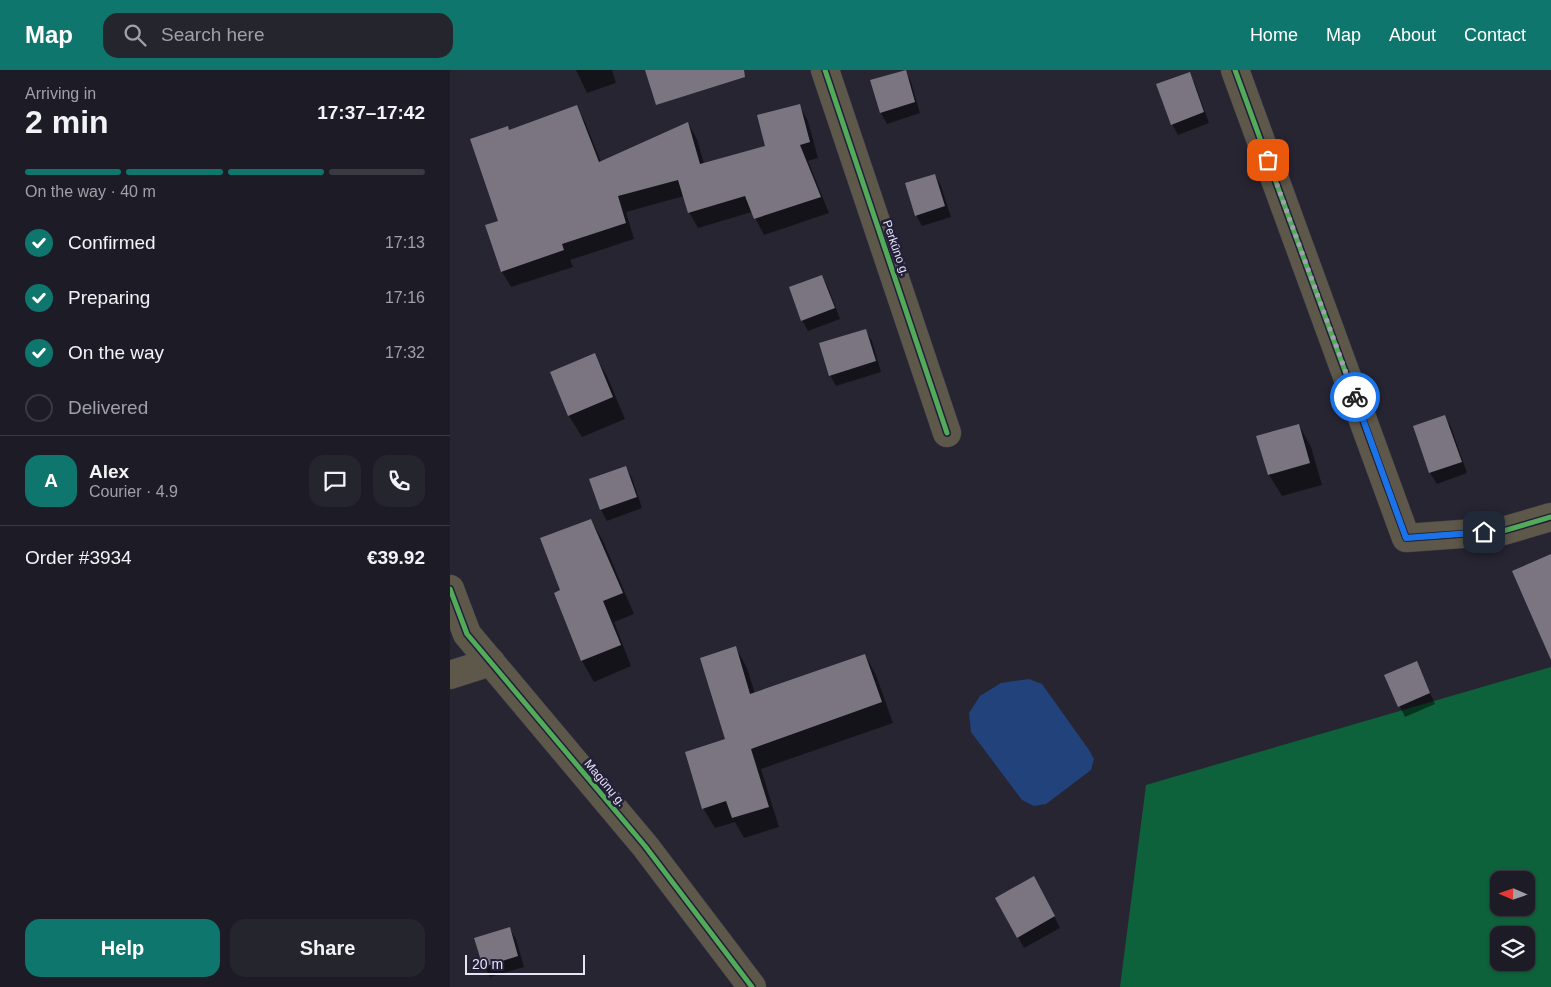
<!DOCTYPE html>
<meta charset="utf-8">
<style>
body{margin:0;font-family:Arial,sans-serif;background:#25252e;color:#f1f3f6;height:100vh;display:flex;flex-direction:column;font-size:19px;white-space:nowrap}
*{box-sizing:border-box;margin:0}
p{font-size:16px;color:#a0a1a7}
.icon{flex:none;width:28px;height:28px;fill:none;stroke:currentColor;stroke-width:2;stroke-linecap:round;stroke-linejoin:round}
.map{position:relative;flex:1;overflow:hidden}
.details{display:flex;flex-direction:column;background:#1d1c26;width:450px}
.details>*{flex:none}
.needle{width:32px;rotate:272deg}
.controls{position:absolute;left:1040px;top:801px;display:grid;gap:10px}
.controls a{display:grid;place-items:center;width:45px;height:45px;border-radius:10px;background:#1d1c26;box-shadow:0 1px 4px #0004,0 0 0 1px #3b3a43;font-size:25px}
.scale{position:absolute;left:15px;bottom:12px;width:120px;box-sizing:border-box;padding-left:5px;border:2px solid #e5e3f4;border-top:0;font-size:14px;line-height:18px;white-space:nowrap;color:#e5e3f4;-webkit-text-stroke:4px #231f38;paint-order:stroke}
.pin{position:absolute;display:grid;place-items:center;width:42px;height:42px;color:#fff;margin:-21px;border-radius:10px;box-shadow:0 2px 8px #0006}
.courier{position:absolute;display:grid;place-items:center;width:50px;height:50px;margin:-25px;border:4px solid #1a73e8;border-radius:50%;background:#fff;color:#222;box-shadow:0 1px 6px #0007}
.head em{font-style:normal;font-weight:700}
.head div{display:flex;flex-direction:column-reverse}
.head{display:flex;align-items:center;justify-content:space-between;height:85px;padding:0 25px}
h1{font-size:32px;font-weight:700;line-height:38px}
.bar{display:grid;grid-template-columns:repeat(4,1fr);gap:8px 5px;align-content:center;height:60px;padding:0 25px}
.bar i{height:6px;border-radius:4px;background:#3b3a43}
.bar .current{background:#0f766e}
.bar p{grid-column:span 4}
.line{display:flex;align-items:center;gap:12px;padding:0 25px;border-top:1px solid #3b3a43}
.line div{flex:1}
.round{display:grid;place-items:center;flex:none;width:52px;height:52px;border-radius:15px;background:#25252e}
ol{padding:0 25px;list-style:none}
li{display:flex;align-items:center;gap:15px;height:55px}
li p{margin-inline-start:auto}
li .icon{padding:5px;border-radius:50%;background:#0f766e;color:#fff;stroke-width:4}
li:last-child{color:#a0a1a7}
li i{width:28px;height:28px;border:2px solid #3b3a43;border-radius:50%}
.button{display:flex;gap:10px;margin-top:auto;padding:10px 25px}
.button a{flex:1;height:58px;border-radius:15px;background:#0f766e;color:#fff;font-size:20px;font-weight:700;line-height:58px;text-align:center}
.button a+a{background:#25252e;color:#f1f3f6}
header{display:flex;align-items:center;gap:30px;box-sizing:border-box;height:70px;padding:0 25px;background:#0f766e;color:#fff}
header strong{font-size:24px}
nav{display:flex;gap:28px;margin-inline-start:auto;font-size:18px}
.search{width:350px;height:45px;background:#25252e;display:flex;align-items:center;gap:12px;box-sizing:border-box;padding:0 18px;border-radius:15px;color:#a0a1a7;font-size:19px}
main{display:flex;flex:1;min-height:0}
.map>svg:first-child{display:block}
.forest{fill:#0e623b;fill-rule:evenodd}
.water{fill:#22427c}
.shadow{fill:#0007}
.building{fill:#7b7581}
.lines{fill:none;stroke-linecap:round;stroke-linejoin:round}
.minor-casing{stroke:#42404c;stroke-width:29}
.minor{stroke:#5e584b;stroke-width:28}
.cycleway-casing{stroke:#231f38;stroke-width:8}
.cycleway{stroke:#51ab58;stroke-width:5}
.done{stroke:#a2a0b0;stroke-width:5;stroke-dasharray:0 9}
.route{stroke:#1a73e8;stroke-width:6}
.labels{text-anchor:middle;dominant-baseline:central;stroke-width:5;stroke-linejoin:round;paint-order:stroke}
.street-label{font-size:12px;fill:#e5e3f4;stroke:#231f38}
</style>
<header>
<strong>Map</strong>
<div class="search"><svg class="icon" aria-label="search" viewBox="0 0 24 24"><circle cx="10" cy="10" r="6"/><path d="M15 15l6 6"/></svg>Search here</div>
<nav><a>Home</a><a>Map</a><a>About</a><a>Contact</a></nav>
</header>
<main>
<section class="details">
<div class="head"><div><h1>2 min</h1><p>Arriving in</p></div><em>17:37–17:42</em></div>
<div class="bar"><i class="current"></i><i class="current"></i><i class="current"></i><i></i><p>On the way · 40 m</p></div>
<ol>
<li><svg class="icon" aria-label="check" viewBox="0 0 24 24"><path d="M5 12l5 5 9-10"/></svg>Confirmed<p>17:13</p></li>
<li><svg class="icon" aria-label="check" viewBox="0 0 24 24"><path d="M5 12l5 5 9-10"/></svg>Preparing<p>17:16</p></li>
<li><svg class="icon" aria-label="check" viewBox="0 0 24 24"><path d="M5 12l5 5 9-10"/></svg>On the way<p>17:32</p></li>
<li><i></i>Delivered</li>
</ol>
<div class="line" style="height:90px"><b class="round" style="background:#0f766e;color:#fff">A</b><div><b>Alex</b><p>Courier · 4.9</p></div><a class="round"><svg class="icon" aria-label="chat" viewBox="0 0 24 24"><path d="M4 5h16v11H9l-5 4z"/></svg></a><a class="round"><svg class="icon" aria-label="phone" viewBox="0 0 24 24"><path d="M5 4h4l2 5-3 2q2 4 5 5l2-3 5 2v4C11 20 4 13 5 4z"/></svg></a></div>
<div class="line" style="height:65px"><div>Order #3934</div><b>€39.92</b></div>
<div class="button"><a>Help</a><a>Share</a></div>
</section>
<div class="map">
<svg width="1101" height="917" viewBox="0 0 1101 917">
<rect width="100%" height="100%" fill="#272532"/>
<!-- forest -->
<path class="forest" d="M 1101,597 L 1101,917 L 670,917 L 696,715 ZM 1049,810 L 1076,810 L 1076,838 L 1049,838 ZM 1049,865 L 1076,865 L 1076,892 L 1049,892 Z"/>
<!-- water -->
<path class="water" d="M 579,609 L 592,614 L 639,680 L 644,689 L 641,700 L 596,734 L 584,736 L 572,730 L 521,662 L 519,643 L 530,626 L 551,613 Z"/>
<!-- shadow -->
<g class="shadow">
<path d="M 126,0 L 162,0 L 166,13 L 137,23 Z"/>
<path d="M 455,1 L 461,12 L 470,43 L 437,54 L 431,43 L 421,11 Z"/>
<path d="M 739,3 L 745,14 L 759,53 L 728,65 L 722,54 Z"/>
<path d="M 349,35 L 358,51 L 368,88 L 358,91 L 379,143 L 314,165 L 302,142 L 248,158 L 239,142 L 234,126 L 176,142 L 184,169 L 120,190 L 123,197 L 61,217 L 52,202 L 50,151 L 59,61 L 126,36 L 135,52 L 151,92 L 238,53 L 247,69 L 254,94 L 317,76 Z"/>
<path d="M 485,105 L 491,116 L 501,147 L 472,156 L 466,145 Z"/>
<path d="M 372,206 L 378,217 L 390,249 L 358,261 L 352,250 Z"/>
<path d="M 415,260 L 422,271 L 431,302 L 386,316 L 380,305 Z"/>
<path d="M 144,284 L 157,306 L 175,349 L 132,367 L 119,346 L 101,302 Z"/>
<path d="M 995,347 L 1001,357 L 1017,403 L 987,414 L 980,403 L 964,357 Z"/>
<path d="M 849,355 L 861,377 L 872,415 L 832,426 L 819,405 L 808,367 Z"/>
<path d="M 176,398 L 182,408 L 192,438 L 157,451 L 151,440 L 141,410 Z"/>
<path d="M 141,450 L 153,471 L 184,544 L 164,552 L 181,596 L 144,612 L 132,591 L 105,524 L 112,521 Z"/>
<path d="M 286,578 L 297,598 L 305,624 L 415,585 L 426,605 L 443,653 L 311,699 L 329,757 L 294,768 L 285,752 L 265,758 L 253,738 L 276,670 Z"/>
<path d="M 966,593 L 985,634 L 955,647 L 935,606 Z"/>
<path d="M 590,818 L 610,858 L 574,878 L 547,829 Z"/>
<path d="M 60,859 L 66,869 L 74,897 L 40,907 L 34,896 Z"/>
</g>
<!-- building -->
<g class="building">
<path d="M 195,0 L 294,0 L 295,7 L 206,35 Z"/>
<path d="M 456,0 L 465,32 L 430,43 L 420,10 Z"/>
<path d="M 740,2 L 754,42 L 721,55 L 706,14 Z"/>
<path d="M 350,34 L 360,72 L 350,75 L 371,127 L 304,149 L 295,126 L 238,143 L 228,110 L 168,126 L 176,153 L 112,174 L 114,180 L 51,202 L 35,155 L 48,151 L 20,69 L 58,56 L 59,60 L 127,35 L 149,92 L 238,52 L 250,94 L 315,76 L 307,45 Z"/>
<path d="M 485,104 L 495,136 L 465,146 L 455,113 Z"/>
<path d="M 372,205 L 385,238 L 351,251 L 339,217 Z"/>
<path d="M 416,259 L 426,291 L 379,306 L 369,273 Z"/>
<path d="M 145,283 L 163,327 L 118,346 L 100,302 Z"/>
<path d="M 995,345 L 1012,392 L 979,403 L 963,356 Z"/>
<path d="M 849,354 L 860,393 L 818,405 L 806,366 Z"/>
<path d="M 176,396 L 187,427 L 150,440 L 139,409 Z"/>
<path d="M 141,449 L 173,523 L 153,531 L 171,575 L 131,591 L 104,523 L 110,520 L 90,468 Z"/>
<path d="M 1101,484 L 1101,590 L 1062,501 Z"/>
<path d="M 286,576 L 300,624 L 415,584 L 432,632 L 301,679 L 319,737 L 282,748 L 276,731 L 252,739 L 235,682 L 275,669 L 250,588 Z"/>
<path d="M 967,591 L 980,623 L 948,637 L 934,605 Z"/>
<path d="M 584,806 L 605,846 L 567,868 L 545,828 Z"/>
<path d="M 60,857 L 68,886 L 33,897 L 24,868 Z"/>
</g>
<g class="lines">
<!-- minor casing -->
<g class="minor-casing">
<g id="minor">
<path d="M 375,0 L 497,363"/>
<path d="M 785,0 L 956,468 L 1053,461 L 1101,447"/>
<path d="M 0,519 L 17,564 L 195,776 L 302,917"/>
<path d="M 0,605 L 41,592"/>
</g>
</g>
<!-- minor -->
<use href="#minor" class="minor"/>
<!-- cycleway casing -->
<g class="cycleway-casing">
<g id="cycleway">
<path d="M 375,0 L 497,363"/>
<path d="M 785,0 L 956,468 L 1053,461 L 1101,447"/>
<path d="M 0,519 L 17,564 L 195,776 L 302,917"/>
</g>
</g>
<!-- cycleway -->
<use href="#cycleway" class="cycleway"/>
</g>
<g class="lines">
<!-- done -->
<path class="done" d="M 818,90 L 905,327"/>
<!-- route -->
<path class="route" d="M 905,327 L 956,468 L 1034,462"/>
</g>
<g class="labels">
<!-- street labels -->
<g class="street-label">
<text transform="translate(446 178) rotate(71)">Perkūno g.</text>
<text transform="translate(155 713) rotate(50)">Magūnų g.</text>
</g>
</g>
</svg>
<div class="controls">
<a><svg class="needle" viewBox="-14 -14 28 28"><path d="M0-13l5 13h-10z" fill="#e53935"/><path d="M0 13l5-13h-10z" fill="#a0a1a7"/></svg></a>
<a><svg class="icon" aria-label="layers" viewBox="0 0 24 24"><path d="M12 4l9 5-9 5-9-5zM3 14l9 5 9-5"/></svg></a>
</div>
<div class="scale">20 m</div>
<div class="pin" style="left:818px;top:90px;background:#ea580c"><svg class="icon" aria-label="bag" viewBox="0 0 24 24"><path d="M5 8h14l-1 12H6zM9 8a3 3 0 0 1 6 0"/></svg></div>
<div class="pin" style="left:1034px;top:462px;background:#1f2937"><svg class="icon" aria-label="home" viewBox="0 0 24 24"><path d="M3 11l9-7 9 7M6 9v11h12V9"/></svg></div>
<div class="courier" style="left:905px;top:327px"><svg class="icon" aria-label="bike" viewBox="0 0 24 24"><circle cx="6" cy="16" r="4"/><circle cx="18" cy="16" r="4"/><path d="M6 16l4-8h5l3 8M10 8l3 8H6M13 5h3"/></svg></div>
</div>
</main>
